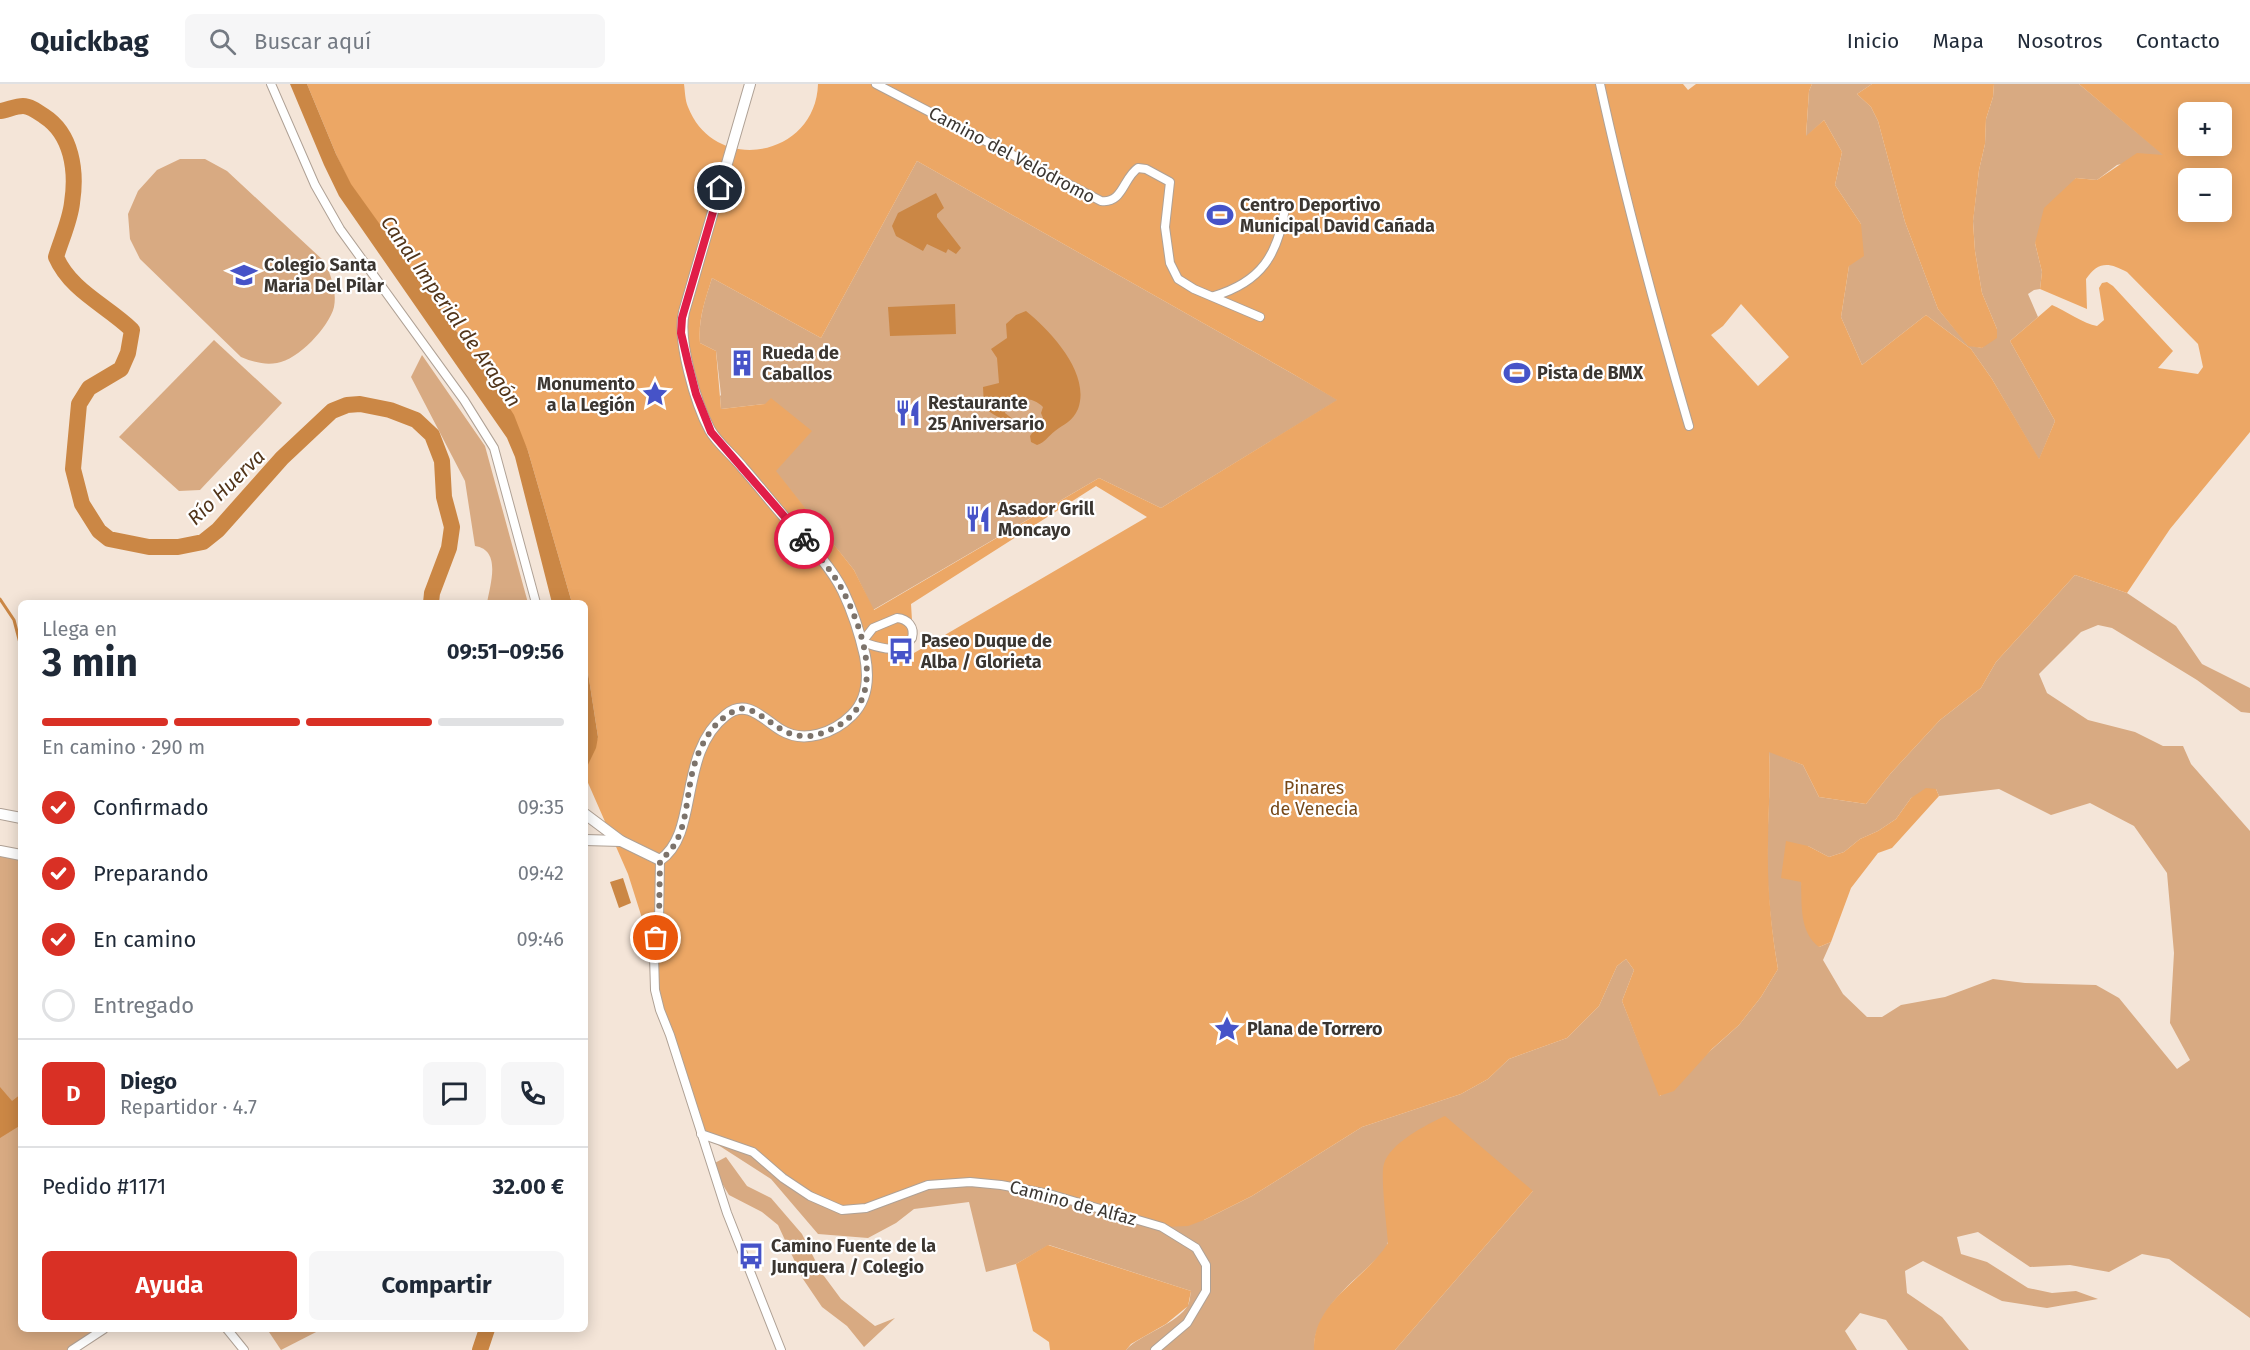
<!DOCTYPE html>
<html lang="es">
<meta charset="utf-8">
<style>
body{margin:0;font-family:"Fira Sans",sans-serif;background:#f6f6f7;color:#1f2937;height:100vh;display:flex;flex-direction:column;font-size:22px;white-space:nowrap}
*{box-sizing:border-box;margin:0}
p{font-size:20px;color:#747a83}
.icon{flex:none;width:33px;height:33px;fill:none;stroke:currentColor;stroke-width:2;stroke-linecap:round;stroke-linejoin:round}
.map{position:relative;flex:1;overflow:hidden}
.drawer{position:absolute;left:18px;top:516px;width:570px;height:732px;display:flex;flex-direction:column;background:#fff;border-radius:9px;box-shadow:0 3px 15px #0003}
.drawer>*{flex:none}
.buttons{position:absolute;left:2178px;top:18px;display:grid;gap:12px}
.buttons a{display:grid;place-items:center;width:54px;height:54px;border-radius:9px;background:#fff;box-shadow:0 3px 15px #0003;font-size:30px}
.pin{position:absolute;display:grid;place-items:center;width:51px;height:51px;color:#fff;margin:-26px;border:3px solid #fff;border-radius:50%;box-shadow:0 2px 6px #0007}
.courier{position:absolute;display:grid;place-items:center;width:60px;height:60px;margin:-30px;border:4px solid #e11d48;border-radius:50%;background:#fff;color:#222;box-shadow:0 2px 8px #0007}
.summary em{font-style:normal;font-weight:700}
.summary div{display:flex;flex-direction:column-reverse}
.summary{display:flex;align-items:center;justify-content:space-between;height:102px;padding:0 24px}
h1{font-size:39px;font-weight:700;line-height:45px}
.bar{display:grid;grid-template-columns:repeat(4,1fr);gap:9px 6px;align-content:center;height:72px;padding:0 24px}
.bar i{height:8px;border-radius:4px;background:#e0e1e3}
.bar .active{background:#d93025}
.bar p{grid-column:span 4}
.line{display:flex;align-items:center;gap:15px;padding:0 24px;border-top:2px solid #e0e1e3}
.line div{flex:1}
.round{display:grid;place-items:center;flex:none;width:63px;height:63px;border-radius:9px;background:#f6f6f7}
ol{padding:0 24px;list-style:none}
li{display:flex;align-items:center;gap:18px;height:66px}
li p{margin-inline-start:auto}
li .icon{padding:6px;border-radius:50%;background:#d93025;color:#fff;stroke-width:4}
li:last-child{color:#747a83}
li i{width:33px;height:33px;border:3px solid #e0e1e3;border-radius:50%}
.action{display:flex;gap:12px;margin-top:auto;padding:12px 24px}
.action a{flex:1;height:69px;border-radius:9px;background:#d93025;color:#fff;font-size:24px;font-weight:700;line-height:69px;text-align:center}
.action a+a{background:#f6f6f7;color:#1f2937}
header{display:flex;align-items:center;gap:36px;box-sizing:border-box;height:84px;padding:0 30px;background:#fff;border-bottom:2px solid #e0e1e3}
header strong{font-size:28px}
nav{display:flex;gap:33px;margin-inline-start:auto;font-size:21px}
.search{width:420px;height:54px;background:#f6f6f7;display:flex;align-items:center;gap:15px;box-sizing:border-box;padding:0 21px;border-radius:9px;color:#747a83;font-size:22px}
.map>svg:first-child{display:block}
.green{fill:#d8aa82;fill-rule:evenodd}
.forest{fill:#eca765;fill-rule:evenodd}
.water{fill:#cb8745}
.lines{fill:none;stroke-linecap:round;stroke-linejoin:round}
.stream{stroke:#cb8745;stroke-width:3}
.river{stroke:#cb8745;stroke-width:16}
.street-casing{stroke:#afa195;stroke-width:10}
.secondary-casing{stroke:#afa195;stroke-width:12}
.street{stroke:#fff;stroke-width:8}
.secondary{stroke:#fff;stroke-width:10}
.done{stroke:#7c736b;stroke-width:6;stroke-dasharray:0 10.8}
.route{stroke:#e11d48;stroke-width:8}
.labels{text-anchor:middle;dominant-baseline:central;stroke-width:4.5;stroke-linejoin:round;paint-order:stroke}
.street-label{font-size:18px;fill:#3b3631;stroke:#fff}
.poi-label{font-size:18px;font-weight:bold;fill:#3b3631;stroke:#fff;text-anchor:start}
.park-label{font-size:18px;fill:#764818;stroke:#fff}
.water-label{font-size:20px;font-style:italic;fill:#52351a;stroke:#fff}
</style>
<header>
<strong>Quickbag</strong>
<div class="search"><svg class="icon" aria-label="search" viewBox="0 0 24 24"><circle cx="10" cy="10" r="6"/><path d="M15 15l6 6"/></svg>Buscar aquí</div>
<nav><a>Inicio</a><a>Mapa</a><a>Nosotros</a><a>Contacto</a></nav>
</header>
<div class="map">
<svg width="2250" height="1266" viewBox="0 0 2250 1266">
<rect width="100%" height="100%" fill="#f4e5d8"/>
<!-- green -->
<g class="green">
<path d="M 1812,0 L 1872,0 L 1857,10 L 1871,23 L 1878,37 L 1905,138 L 1938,225 L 1968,261 L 1982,264 L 1997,245 L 1982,209 L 1975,167 L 1973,137 L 1979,86 L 1985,60 L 1986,35 L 1993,13 L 1994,0 L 2079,0 L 2164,71 L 2117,81 L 2097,96 L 2076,94 L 2035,159 L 2042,188 L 2040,205 L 2034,206 L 2028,210 L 2038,233 L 2010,257 L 2055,337 L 2039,376 L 1992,295 L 1971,265 L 1926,231 L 1862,281 L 1841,233 L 1849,182 L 1861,140 L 1835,101 L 1842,68 L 1824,36 L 1806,53 L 1809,7 Z"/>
<path d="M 180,75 L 205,75 L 227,87 L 325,178 C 331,192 337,207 334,223 C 329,243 298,276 277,279 C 264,281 253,278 241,273 L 140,175 L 130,155 L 128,130 L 138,107 L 157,86 Z"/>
<path d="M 917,77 L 1293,290 L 1338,316 L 1161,424 L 1099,394 L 873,526 L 854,486 L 775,387 L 811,347 L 765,320 L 721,325 L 720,312 L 721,311 L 716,267 L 700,259 C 698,236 705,216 712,194 L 821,254 Z"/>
<path d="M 214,256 L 282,319 L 200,406 L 179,407 L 119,353 Z"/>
<path d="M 422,271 L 485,362 L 528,519 L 487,519 C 490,501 502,466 475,462 L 465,397 L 411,293 Z"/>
<path d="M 2075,491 L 2127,509 L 2176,542 L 2202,580 L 2250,604 L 2250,629 L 2241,628 L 2197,596 L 2112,544 L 2098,541 L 2081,548 L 2039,590 L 2047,609 L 2088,636 L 2135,648 L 2163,662 L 2183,662 L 2191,680 L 2250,747 L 2250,1234 L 2169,1175 L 2142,1170 L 2109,1188 L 2070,1181 L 2030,1183 L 1978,1148 L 1957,1153 L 1961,1170 L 1987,1178 L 2028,1204 L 2052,1209 L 2076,1207 L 2098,1215 L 2047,1224 L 2002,1217 L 1923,1177 L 1905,1187 L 1907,1209 L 1942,1233 L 1969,1266 L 1908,1266 L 1886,1236 L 1860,1229 L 1845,1247 L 1857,1266 L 1395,1266 L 1533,1107 L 1387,1139 C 1387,1145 1389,1152 1388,1158 C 1386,1168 1375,1176 1368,1183 C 1345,1204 1313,1232 1314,1266 L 1126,1266 C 1139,1251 1179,1239 1188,1221 C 1190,1218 1190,1211 1191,1207 L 1049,1161 L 1016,1180 L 986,1188 L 969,1118 L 914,1125 L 896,1139 L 868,1154 L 818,1150 L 771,1095 L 701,1050 L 928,1101 L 970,1098 L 1204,1136 L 1252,1112 L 1362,1043 L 1461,1010 L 1488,995 L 1509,975 L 1567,954 L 1599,922 L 1617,882 L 1626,875 L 1634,886 L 1622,917 L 1660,1012 L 1739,941 L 1761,913 L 1778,885 C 1772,850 1768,815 1767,779 C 1767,742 1771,705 1769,667 L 1803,681 L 1819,713 L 1866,720 L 1891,689 L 1940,636 L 1981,604 L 1996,578 ZM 1936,705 L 1939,712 L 1999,705 L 2051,731 L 2090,719 L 2134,742 L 2167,789 L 2174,869 L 2170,939 L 2190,976 L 2177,985 L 2119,914 L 2096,901 L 2025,899 L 1993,895 L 1945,913 L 1901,921 L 1882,933 L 1867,933 L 1843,910 L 1823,876 L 1831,858 L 1819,863 L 1801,798 L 1808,762 L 1829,773 L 1844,768 L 1860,755 L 1878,747 L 1896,735 L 1911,714 Z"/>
<path d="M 0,769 L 21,772 L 21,1245 L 101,1245 L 69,1266 L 0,1266 Z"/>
<path d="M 726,1073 L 747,1102 L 771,1114 L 802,1150 L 821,1188 L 841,1215 L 875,1242 L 895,1234 L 864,1263 L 847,1242 L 822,1223 L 803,1195 L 778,1141 L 762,1128 L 729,1111 L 711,1081 Z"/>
<path d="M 267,1245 L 322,1245 L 281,1266 Z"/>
</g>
<!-- forest -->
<g class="forest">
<path d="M 307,0 L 684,0 C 685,7 685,16 688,23 C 715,92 816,73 818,0 L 1683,0 L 1688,6 L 1696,0 L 1812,0 L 1809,7 L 1806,52 L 1824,36 L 1842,68 L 1835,101 L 1861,140 L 1864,172 L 1849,182 L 1841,233 L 1862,281 L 1926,231 L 1971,265 L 1992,295 L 2039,375 L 2055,337 L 2010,257 L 2052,221 C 2066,227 2084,240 2097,242 L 2104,236 L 2099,204 L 2102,199 L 2107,198 L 2113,202 L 2173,267 L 2158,284 L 2198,290 L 2203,283 L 2198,260 L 2127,188 C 2109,178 2098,177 2086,195 L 2087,225 L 2040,205 L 2042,188 L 2035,159 L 2044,124 L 2076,94 L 2097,96 L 2137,69 L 2163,71 L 2079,0 L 2250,0 L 2250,348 L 2170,445 L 2127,509 L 2075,491 L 1996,578 L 1981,604 L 1940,636 L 1891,689 L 1866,720 L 1819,713 L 1803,681 L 1769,668 C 1771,699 1768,729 1768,760 C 1767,802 1771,844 1778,885 L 1761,913 L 1739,941 L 1712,965 L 1674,1007 L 1659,1012 L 1622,917 L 1634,886 L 1626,875 L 1617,882 L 1599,922 L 1567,954 L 1509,975 L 1488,995 L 1461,1010 L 1362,1043 L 1252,1112 L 1204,1136 L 1188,1142 L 1162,1143 L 1001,1101 L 928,1101 L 866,1123 L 842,1126 L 810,1112 L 753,1068 L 701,1050 L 660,926 L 654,872 L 628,790 L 585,692 L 585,687 L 598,653 L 585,569 L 585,519 L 572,519 L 528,367 L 495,301 L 350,100 L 336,70 ZM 2188,28 L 2222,28 L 2222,62 L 2188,62 ZM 917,77 L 1293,290 L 1337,316 L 1161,424 L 1099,394 L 874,526 L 854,486 L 776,387 L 812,347 L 771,314 L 765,320 L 721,325 L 716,267 L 700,259 C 698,235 705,217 712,194 L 821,254 ZM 2188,94 L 2222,94 L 2222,128 L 2188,128 ZM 1741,220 L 1789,273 L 1758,302 L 1711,251 L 1723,242 ZM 1096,402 L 1147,433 L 914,569 L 911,520 Z"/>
<path d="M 1872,0 L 1994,0 L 1993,13 L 1986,35 L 1985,60 L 1979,86 L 1973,138 L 1975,167 L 1982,209 L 1997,245 L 1997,254 L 1982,264 L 1968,262 L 1938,225 L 1905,138 L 1878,37 L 1871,23 L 1857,10 Z"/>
<path d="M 1926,704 L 1936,705 L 1939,712 L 1892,764 L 1878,769 L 1851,804 L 1831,858 L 1819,863 C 1799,848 1802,820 1801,798 L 1781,794 L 1786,757 L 1808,762 L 1829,773 L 1844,768 L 1860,755 L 1878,747 L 1896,735 L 1911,714 Z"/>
<path d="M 1445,1032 L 1533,1107 L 1395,1266 L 1314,1266 C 1312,1218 1366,1195 1388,1159 C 1387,1144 1380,1090 1384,1080 C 1390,1059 1426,1041 1445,1032 Z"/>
<path d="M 1048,1161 L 1191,1207 L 1188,1222 L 1166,1240 L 1131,1260 L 1126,1266 L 1050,1266 L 1049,1258 L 1033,1247 L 1016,1180 Z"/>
</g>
<!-- water -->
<g class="water">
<path d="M 290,0 L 307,0 L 336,70 L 351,100 L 495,301 L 514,331 L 528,367 L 572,519 L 552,519 L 515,373 L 507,354 L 339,112 L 324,81 Z"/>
<path d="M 936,109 L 944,124 L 937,130 L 937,133 L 961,164 L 956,170 L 948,165 L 946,169 L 927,160 L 923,167 L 896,152 L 892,142 L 898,129 Z"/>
<path d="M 955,220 L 956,250 L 890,252 L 888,223 Z"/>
<path d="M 1026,227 C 1051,247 1091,290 1078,325 C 1073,337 1064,340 1055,347 C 1048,352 1046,358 1037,361 L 1031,358 L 1030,352 L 1043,334 L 1041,329 L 1043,323 C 1032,312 1017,313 1006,322 L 1005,329 L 1014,336 L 1012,342 C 1002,334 992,331 984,323 L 983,303 L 999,299 L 997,274 L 991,265 L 1007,254 L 1006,240 L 1016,231 Z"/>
<path d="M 585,569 L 598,653 L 596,664 L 585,687 Z"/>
<path d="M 623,794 L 631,819 L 619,824 L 610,798 Z"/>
<path d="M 0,1003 L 12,1017 L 21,1010 L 21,1041 L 0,1054 Z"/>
</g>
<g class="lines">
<!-- stream -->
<path class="stream" d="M 0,515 L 14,536 L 21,563"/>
<!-- river -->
<g class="river">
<path d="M 0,27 C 7,26 16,22 23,22 C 30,22 38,28 44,32 C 72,50 77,87 72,119 C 70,137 61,156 56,173 C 71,207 106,221 132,246 L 128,269 L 121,285 L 89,304 L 79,320 L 73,385 L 82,420 L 99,447 L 109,455 L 149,463 L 178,463 L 203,458 L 218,446 L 282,374 L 332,327 L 347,321 L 360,320 L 390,326 L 416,336 L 432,351 L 442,377 L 444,413 L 452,443 L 449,464 L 432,509 L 431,519"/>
<path d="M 480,1266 L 487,1245"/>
</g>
<!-- street casing -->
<g class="street-casing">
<g id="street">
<path d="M 271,0 L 315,101 L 340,145 L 464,316 L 494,364 L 536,519"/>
<path d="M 876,0 L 1101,117 C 1123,120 1123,94 1138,84 L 1146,85 L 1170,98 L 1165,143 L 1170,179 L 1178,195 L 1194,205 L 1260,233"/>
<path d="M 1600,0 C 1625,115 1656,229 1689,342"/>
<path d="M 1214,212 C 1261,198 1278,171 1285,124"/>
<path d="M 897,534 C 908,535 915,543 912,554 C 899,572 878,563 862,558 L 873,544 Z"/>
<path d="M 660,776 L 659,837 L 654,872 L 655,906 L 660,926 L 670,951 L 727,1129 L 781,1266"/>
<path d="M 701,1050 L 753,1068 L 783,1094 L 810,1112 L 842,1126 L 866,1124 L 928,1101 L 970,1098 L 1001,1101 L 1049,1110 L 1162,1143 L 1196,1164 L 1206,1181 L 1206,1207 L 1187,1239 L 1155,1266"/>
<path d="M 227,1245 L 244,1266"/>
<path d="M 72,1266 L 104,1245"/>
</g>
</g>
<!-- secondary casing -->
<g class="secondary-casing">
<g id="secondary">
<path d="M 0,730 L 21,734"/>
<path d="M 585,730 L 621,757 L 660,776 C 700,749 677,669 726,631 C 747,614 763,635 781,646 C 804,660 834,649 852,631 C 868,615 869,593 865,572 C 860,550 853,528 843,507 C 830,481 807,458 787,436 C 772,419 758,401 743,384 C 733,371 718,360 710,346 C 696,320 677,256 684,228 L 750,0"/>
<path d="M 585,756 L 621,757"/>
<path d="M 0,767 L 21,771"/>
</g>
</g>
<!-- street -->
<use href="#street" class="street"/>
<!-- secondary -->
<use href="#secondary" class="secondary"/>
</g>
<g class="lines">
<!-- done -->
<path class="done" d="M 656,854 L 659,837 L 660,776 C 686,758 685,724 691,695 C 694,677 702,658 713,644 C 722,634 730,627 744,624 C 765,629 778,650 801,652 C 815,654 832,646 844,638 C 885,608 862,544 843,507 C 833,488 818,471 804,455"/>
<!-- route -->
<path class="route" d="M 720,104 L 682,234 L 681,249 L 688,279 L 696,310 L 711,348 L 804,455"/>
</g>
<!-- icons -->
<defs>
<g id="stadium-bare" transform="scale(2.07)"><path d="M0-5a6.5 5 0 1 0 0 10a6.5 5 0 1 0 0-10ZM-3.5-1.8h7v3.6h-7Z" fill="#4653c8" stroke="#fff" stroke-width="2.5" paint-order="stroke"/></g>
<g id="school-bare" transform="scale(2.07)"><path d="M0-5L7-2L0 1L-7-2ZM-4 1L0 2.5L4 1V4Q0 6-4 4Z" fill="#4653c8" stroke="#fff" stroke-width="2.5" paint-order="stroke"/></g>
<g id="building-bare" transform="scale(2.07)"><path d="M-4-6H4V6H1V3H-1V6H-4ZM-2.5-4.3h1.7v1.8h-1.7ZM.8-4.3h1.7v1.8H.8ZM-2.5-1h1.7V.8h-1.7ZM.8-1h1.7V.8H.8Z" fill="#4653c8" stroke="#fff" stroke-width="2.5" paint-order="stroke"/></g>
<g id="sight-bare" transform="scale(2.07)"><path d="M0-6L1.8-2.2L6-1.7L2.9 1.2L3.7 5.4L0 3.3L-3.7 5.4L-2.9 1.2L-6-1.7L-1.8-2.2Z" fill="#4653c8" stroke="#fff" stroke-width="2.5" paint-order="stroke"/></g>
<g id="restaurant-bare" transform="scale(2.07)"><path d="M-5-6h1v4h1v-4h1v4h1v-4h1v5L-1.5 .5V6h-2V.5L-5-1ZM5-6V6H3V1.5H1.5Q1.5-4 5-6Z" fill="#4653c8" stroke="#fff" stroke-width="2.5" paint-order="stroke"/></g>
<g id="bus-bare" transform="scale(2.07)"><path d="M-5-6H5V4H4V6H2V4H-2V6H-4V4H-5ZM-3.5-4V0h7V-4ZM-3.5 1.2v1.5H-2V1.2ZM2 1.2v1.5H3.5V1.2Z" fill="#4653c8" stroke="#fff" stroke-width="2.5" paint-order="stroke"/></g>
</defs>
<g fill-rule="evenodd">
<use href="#stadium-bare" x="1220" y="131"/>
<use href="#school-bare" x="244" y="191"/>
<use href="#building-bare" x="742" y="279"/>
<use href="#stadium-bare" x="1517" y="289"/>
<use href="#sight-bare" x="655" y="310"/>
<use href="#restaurant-bare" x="908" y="329"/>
<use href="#restaurant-bare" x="978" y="435"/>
<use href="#bus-bare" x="901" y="567"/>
<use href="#sight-bare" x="1227" y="945"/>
<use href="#bus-bare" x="751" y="1172"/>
</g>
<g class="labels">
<!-- street labels -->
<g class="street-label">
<text transform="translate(1012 71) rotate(28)">Camino del Velódromo</text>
<text transform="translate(1073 1119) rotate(15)">Camino de Alfaz</text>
</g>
<!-- poi labels -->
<g class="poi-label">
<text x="1240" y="121">Centro Deportivo<tspan x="1240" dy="21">Municipal David Cañada</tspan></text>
<text x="264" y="181">Colegio Santa<tspan x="264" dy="21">Maria Del Pilar</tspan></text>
<text x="762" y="269">Rueda de<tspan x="762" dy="21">Caballos</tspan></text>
<text x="1537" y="289">Pista de BMX</text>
<text x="635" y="300" text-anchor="end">Monumento<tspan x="635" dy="21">a la Legión</tspan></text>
<text x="928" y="319">Restaurante<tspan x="928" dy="21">25 Aniversario</tspan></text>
<text x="998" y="425">Asador Grill<tspan x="998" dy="21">Moncayo</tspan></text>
<text x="921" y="557">Paseo Duque de<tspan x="921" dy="21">Alba / Glorieta</tspan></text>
<text x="1247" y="945">Plana de Torrero</text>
<text x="771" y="1162">Camino Fuente de la<tspan x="771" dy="21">Junquera / Colegio</tspan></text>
</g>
<!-- park labels -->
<g class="park-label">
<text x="1314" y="704">Pinares<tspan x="1314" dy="21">de Venecia</tspan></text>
</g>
<!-- water labels -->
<g class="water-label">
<text transform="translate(451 227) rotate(55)">Canal Imperial de Aragón</text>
<text transform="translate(226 403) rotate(-44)">Río Huerva</text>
</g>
</g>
</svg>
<div class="buttons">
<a>+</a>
<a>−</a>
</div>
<div class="pin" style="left:656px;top:854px;background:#ea580c"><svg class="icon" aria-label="bag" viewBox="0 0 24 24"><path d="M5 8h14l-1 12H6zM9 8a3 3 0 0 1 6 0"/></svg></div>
<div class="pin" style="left:720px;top:104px;background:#1f2937"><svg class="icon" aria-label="home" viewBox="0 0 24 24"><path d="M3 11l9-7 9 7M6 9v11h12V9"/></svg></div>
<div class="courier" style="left:804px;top:455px"><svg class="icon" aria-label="bike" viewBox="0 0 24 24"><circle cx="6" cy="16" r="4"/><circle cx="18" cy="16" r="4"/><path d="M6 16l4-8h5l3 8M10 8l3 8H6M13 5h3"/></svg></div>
<section class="drawer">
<div class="summary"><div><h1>3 min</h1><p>Llega en</p></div><em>09:51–09:56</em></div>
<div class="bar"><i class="active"></i><i class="active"></i><i class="active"></i><i></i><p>En camino · 290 m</p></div>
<ol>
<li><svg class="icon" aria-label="check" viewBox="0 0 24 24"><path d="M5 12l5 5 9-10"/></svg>Confirmado<p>09:35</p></li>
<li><svg class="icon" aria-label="check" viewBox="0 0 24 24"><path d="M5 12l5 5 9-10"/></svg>Preparando<p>09:42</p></li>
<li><svg class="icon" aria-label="check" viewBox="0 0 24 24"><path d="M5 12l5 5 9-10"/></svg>En camino<p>09:46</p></li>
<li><i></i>Entregado</li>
</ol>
<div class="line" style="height:108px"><b class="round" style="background:#d93025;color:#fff">D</b><div><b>Diego</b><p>Repartidor · 4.7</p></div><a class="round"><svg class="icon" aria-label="chat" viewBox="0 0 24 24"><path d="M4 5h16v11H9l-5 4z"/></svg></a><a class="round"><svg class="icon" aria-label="phone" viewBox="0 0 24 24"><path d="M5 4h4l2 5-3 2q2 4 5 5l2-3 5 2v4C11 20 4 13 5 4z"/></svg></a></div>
<div class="line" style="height:78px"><div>Pedido #1171</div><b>32.00 €</b></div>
<div class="action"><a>Ayuda</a><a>Compartir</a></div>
</section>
</div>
